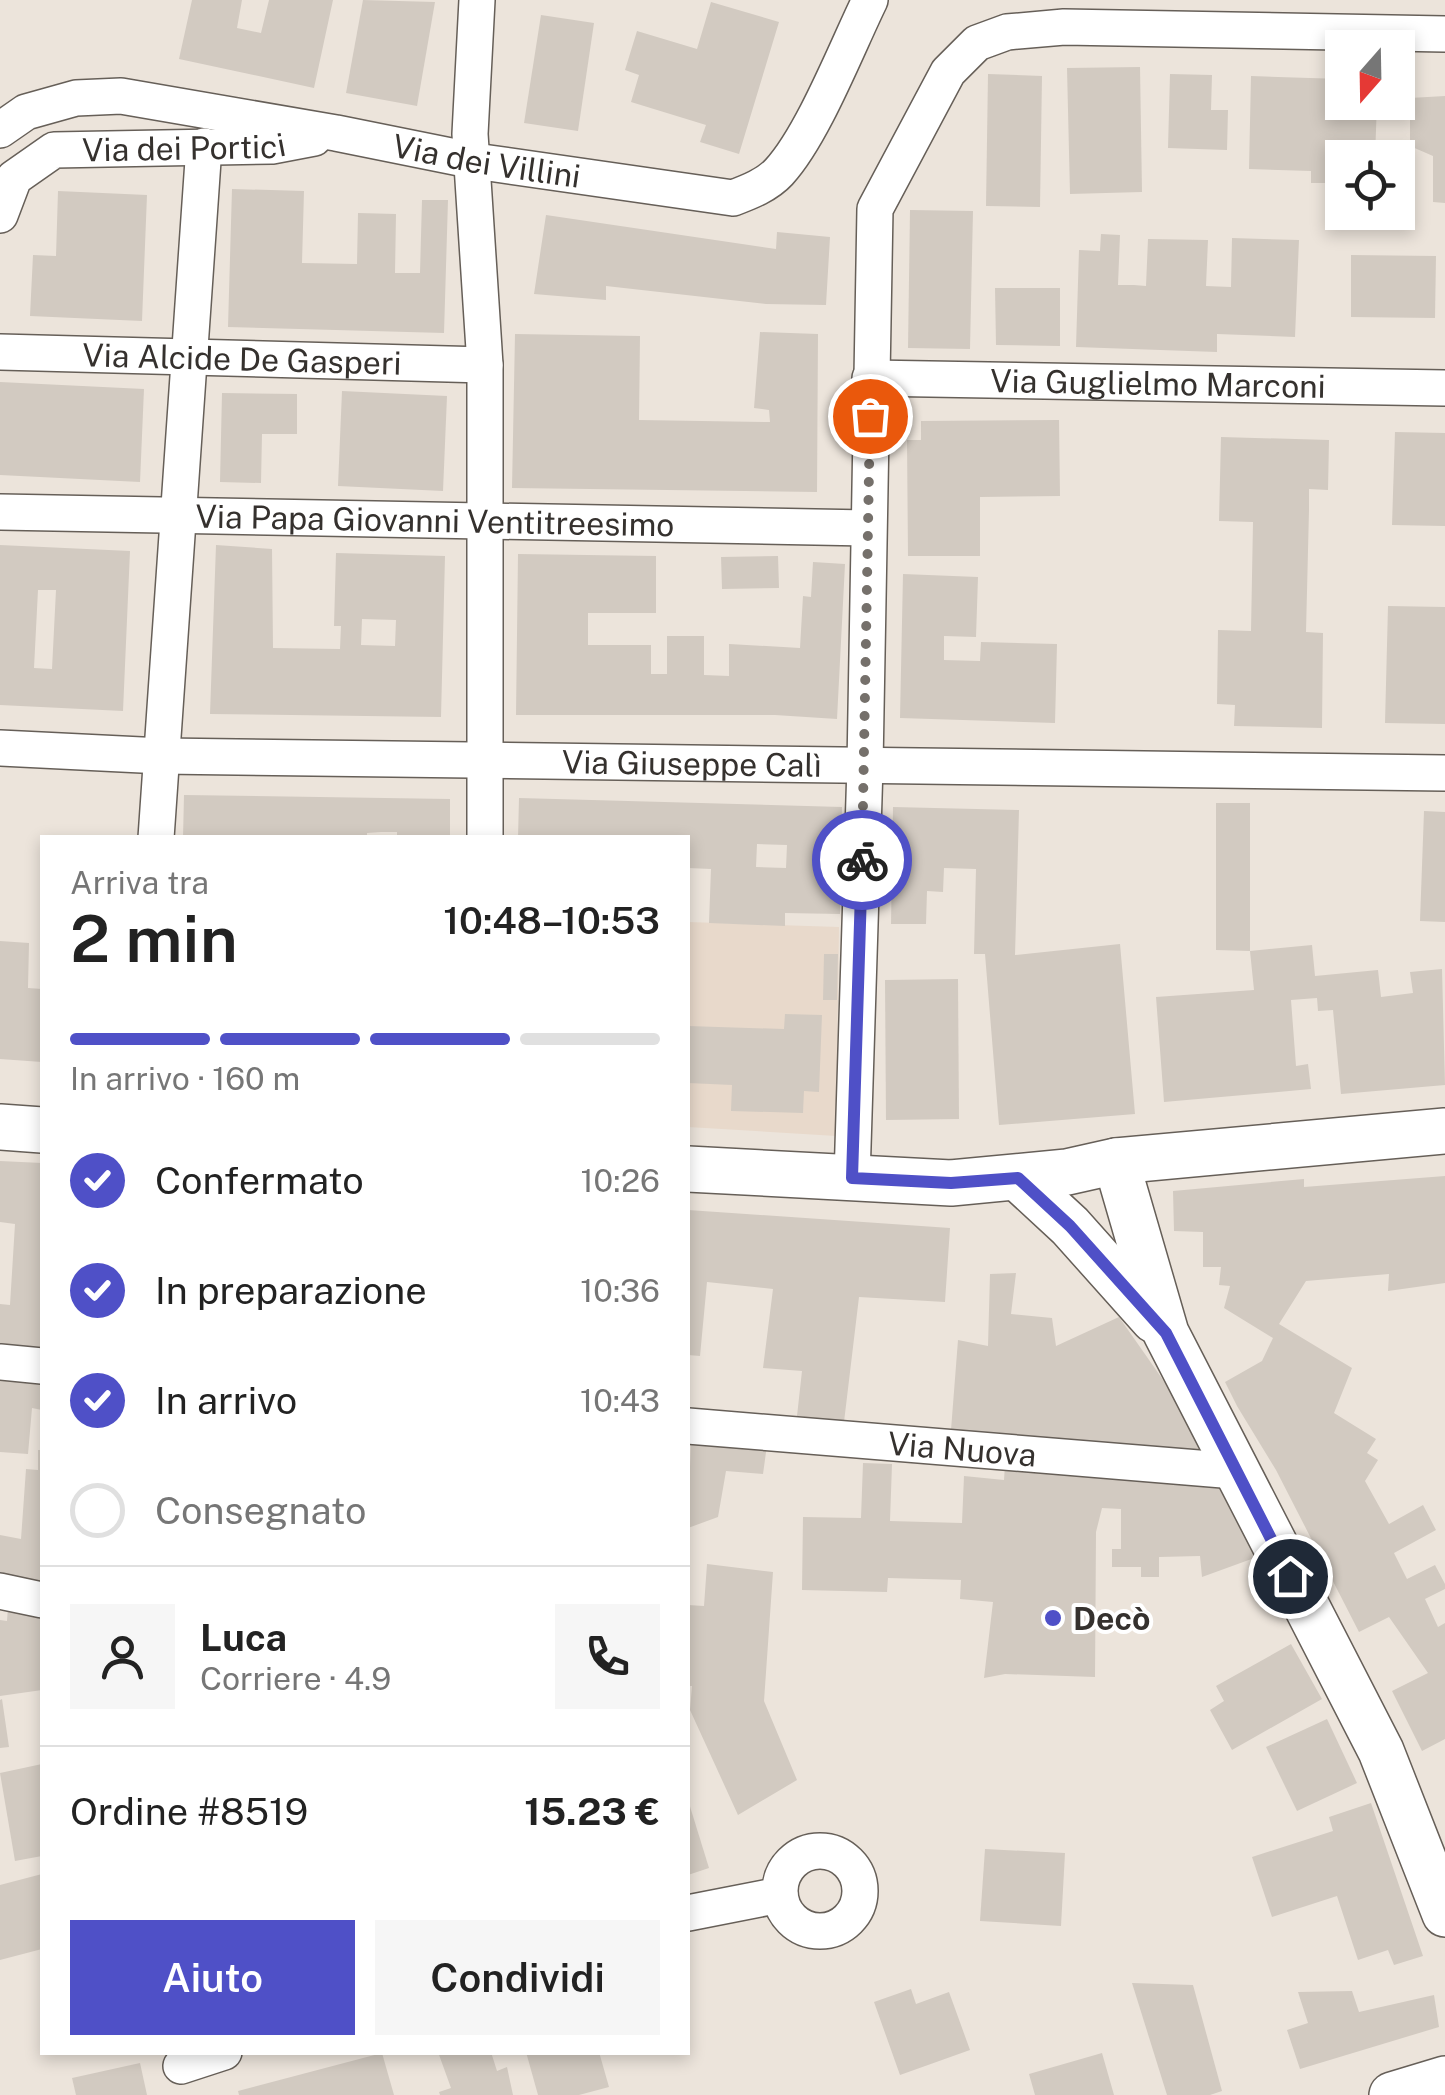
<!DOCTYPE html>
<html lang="it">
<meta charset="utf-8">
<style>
body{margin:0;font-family:"Public Sans",sans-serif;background:#f6f6f6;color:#222;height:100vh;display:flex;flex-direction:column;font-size:38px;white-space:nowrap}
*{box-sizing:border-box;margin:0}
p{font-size:32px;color:#767676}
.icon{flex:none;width:55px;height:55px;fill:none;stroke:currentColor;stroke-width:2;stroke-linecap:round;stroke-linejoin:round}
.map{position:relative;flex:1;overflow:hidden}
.sheet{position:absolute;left:40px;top:835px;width:650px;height:1220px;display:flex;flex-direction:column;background:#fff;border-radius:0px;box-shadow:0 5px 15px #0003}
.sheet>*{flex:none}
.needle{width:65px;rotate:200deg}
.controls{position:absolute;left:1325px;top:30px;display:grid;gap:20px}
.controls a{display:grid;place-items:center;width:90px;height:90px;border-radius:0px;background:#fff;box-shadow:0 5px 15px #0003;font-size:50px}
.pin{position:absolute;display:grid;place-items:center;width:85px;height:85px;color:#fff;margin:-42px;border:5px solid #fff;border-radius:50%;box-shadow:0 2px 10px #0007}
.courier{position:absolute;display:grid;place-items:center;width:100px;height:100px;margin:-50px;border:8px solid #4f50c7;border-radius:50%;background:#fff;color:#222;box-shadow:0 2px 12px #0007}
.headline em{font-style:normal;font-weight:600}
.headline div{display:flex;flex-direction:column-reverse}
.headline{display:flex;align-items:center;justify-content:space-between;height:170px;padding:0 30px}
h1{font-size:65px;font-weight:600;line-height:75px}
.bar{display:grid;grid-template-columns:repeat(4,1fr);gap:15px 10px;align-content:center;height:120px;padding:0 30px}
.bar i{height:12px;border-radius:8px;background:#e0e0e0}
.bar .current{background:#4f50c7}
.bar p{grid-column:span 4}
.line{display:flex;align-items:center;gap:25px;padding:0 30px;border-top:2px solid #e0e0e0}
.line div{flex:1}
.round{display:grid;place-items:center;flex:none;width:105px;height:105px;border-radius:0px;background:#f6f6f6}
ol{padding:0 30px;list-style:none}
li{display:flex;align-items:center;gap:30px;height:110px}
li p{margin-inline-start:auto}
li .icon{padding:10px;border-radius:50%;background:#4f50c7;color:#fff;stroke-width:4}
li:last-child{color:#767676}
li i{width:55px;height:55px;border:5px solid #e0e0e0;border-radius:50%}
.primary-button{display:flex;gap:20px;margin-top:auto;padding:20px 30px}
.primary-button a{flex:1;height:115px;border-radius:0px;background:#4f50c7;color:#fff;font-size:40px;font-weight:600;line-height:115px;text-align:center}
.primary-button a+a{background:#f6f6f6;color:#222}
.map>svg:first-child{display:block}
.built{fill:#e8d9cb}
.building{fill:#d2cac1;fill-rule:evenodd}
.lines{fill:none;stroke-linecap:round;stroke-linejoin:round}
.minor-casing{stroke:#665f58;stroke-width:38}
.tertiary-casing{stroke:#665f58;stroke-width:48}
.minor{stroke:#fff;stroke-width:35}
.tertiary{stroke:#fff;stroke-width:45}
.done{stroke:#75706b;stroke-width:10;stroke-dasharray:0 18}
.route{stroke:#4f50c7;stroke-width:12}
.poi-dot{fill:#4f50c7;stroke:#fff;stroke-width:4}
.labels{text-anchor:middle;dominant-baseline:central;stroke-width:8;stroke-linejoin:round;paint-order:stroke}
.street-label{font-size:32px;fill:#35312e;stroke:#fff}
.poi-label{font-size:32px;font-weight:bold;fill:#35312e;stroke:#fff;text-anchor:start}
</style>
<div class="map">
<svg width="1445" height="2095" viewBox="0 0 1445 2095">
<rect width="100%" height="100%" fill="#ece4db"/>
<!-- built -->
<path class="built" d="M 688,922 L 839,927 L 836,1136 L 688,1127 Z"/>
<!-- building -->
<g class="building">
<path d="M 192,0 L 242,0 L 237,28 L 261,33 L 269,0 L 333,0 L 314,88 L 179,59 Z"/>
<path d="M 363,0 L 435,2 L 417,106 L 346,93 Z"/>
<path d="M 711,2 L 779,22 L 739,154 L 700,142 L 706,125 L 631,102 L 639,75 L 625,70 L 637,31 L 697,49 Z"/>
<path d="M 541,15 L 594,23 L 578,131 L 524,123 Z"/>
<path d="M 1140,67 L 1142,192 L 1070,194 L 1067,68 Z"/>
<path d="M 988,74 L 1042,76 L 1040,207 L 986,206 Z"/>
<path d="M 1170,74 L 1212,75 L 1211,110 L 1228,110 L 1227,150 L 1168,148 Z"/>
<path d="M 1251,76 L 1342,79 L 1342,102 L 1377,102 L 1375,158 L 1342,158 L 1342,183 L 1311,183 L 1311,171 L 1249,169 Z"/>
<path d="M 1445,96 L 1445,203 L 1433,202 L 1433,156 L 1410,146 L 1410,98 Z"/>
<path d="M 232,189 L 304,191 L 302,263 L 357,264 L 358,213 L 396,214 L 395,273 L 420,273 L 422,200 L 448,200 L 444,333 L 228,327 Z"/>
<path d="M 58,191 L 147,195 L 142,321 L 30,316 L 33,255 L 56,256 Z"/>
<path d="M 910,210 L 973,211 L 970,349 L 908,348 Z"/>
<path d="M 546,215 L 776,249 L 777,232 L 830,237 L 826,305 L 766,304 L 606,286 L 606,300 L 534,294 Z"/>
<path d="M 1101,234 L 1120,235 L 1118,285 L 1134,285 L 1146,286 L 1148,239 L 1208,240 L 1206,286 L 1231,287 L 1232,238 L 1299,240 L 1295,337 L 1217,334 L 1217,352 L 1076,347 L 1079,250 L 1100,251 Z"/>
<path d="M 1351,255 L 1436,256 L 1435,318 L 1351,317 Z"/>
<path d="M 995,288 L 1060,288 L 1060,346 L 996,345 Z"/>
<path d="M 760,332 L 818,334 L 817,492 L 512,488 L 515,334 L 640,336 L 639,420 L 770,422 L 769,410 L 754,408 Z"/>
<path d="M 0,382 L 144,389 L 140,482 L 0,475 Z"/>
<path d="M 342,391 L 447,396 L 443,491 L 338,486 Z"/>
<path d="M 222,393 L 297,394 L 297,434 L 262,434 L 261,483 L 220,482 Z"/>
<path d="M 1059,420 L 1060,496 L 980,497 L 980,556 L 908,556 L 907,440 L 921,440 L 921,421 Z"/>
<path d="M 1395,432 L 1445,433 L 1445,526 L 1392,525 Z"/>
<path d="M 1221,437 L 1329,440 L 1328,490 L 1309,489 L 1309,510 L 1306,632 L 1323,633 L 1322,728 L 1234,726 L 1235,705 L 1217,704 L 1218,630 L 1251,631 L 1253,522 L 1219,521 Z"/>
<path d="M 0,545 L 130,551 L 123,711 L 0,705 ZM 38,590 L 56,590 L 52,669 L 34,668 Z"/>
<path d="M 216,545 L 272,549 L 273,648 L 340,649 L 341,626 L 334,626 L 336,553 L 445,556 L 441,717 L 210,714 ZM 362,619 L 396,620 L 395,646 L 361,645 Z"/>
<path d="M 518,554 L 656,556 L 656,613 L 588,613 L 588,645 L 651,645 L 651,674 L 667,674 L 667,636 L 704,636 L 704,675 L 729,676 L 729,644 L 800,648 L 803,596 L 811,597 L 813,562 L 845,564 L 837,719 L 775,715 L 516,715 Z"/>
<path d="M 778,556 L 779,588 L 722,589 L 721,557 Z"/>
<path d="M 903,574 L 978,577 L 976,637 L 944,636 L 944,660 L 980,661 L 981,642 L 1057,644 L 1055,723 L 900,718 Z"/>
<path d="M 1388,606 L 1445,607 L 1445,724 L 1385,723 Z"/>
<path d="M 184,795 L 450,799 L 450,838 L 397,838 L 397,832 L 381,832 L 367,833 L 367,838 L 183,838 Z"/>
<path d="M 519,798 L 842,807 L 840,914 L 785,913 L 785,926 L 709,923 L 711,869 L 688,868 L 688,838 L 518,838 ZM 757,844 L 787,845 L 786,868 L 756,867 Z"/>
<path d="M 1216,803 L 1250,803 L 1250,951 L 1312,945 L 1315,976 L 1378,970 L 1381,997 L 1413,993 L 1410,972 L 1442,969 L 1445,1085 L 1341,1094 L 1333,1010 L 1318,1011 L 1317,998 L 1291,1000 L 1296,1066 L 1308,1064 L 1311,1089 L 1164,1102 L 1156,997 L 1254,990 L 1250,951 L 1216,950 Z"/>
<path d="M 893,807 L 1019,810 L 1015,955 L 1120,944 L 1135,1114 L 999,1125 L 985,954 L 974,954 L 976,869 L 944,868 L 943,892 L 927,891 L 926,924 L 891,924 Z"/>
<path d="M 1424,811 L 1445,812 L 1445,922 L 1420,921 Z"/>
<path d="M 0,941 L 29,943 L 28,988 L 42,989 L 42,1062 L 0,1059 Z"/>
<path d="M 824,954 L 838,954 L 837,1000 L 823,1000 Z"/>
<path d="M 958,979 L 959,1119 L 886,1120 L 885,980 Z"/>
<path d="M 785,1014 L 822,1015 L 819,1092 L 804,1091 L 803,1113 L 731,1111 L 732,1085 L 688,1083 L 688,1026 L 784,1029 Z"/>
<path d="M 0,1161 L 42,1163 L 42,1352 L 0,1349 L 0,1304 L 10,1305 L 15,1224 L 0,1222 Z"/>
<path d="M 1445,1176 L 1445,1283 L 1388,1291 L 1389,1274 L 1306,1281 L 1279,1324 L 1352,1368 L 1334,1413 L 1376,1439 L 1367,1453 L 1378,1460 L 1365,1481 L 1389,1524 L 1423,1505 L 1436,1530 L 1394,1553 L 1407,1579 L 1435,1565 L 1445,1584 L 1445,1589 L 1425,1599 L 1438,1627 L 1445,1623 L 1445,1739 L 1422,1751 L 1392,1691 L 1428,1673 L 1389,1617 L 1359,1632 L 1276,1470 L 1237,1406 L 1225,1382 L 1262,1361 L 1273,1338 L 1224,1308 L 1230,1286 L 1219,1285 L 1221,1267 L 1203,1267 L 1203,1232 L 1174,1231 L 1173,1191 L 1304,1179 L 1304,1187 Z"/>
<path d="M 688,1210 L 950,1228 L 945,1302 L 859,1297 L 844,1422 L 797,1416 L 802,1371 L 763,1368 L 773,1289 L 707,1282 L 700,1356 L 688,1355 Z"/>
<path d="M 1016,1273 L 1011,1314 L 1052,1318 L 1056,1346 L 1119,1317 L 1182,1407 L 1207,1454 L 1066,1444 L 951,1430 L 958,1340 L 988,1346 L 990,1274 Z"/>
<path d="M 0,1377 L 42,1380 L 42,1410 L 32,1408 L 28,1454 L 0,1452 Z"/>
<path d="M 691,1437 L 767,1445 L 763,1474 L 726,1471 L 718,1517 L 688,1528 Z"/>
<path d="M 38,1450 L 42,1450 L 42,1587 L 0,1578 L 0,1535 L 21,1539 L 26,1469 L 38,1470 Z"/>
<path d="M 863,1463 L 892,1464 L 890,1521 L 962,1523 L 964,1476 L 1004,1480 L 1005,1465 L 1218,1485 L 1257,1557 L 1202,1577 L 1200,1556 L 1159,1557 L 1159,1577 L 1141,1577 L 1141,1567 L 1112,1567 L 1112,1549 L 1121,1549 L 1121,1509 L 1102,1508 L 1096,1532 L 1095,1677 L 1005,1674 L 984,1678 L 993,1602 L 960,1599 L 961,1580 L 888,1578 L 887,1592 L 802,1590 L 803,1517 L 861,1518 Z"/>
<path d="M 707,1564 L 773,1572 L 764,1701 L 797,1780 L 738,1815 L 690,1710 L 692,1686 L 688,1686 L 688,1605 L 704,1606 Z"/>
<path d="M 8,1607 L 42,1617 L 42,1690 L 0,1696 L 0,1620 L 7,1621 Z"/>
<path d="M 1291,1644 L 1322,1699 L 1232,1750 L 1210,1710 L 1224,1701 L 1216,1686 Z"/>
<path d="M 2,1699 L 9,1747 L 0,1748 L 0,1700 Z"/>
<path d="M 1327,1719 L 1357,1783 L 1297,1811 L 1266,1747 Z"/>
<path d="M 42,1764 L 42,1856 L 15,1861 L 0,1773 Z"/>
<path d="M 688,1800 L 709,1868 L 688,1875 Z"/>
<path d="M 1371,1803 L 1423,1956 L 1394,1965 L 1388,1950 L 1358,1960 L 1337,1896 L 1272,1917 L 1252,1857 L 1333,1831 L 1329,1817 Z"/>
<path d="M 985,1849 L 1065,1853 L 1061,1926 L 980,1921 Z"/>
<path d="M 42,1874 L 42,1949 L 0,1960 L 0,1885 Z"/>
<path d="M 1132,1983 L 1193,1985 L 1222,2091 L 1210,2095 L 1167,2095 Z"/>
<path d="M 911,1989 L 916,2004 L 949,1992 L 970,2050 L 900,2075 L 874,2002 Z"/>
<path d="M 1352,1991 L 1359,2012 L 1434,1995 L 1439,2027 L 1300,2069 L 1287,2030 L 1308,2023 L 1298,1992 Z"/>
<path d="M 438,2052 L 491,2052 L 497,2071 L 507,2067 L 513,2095 L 440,2095 L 439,2092 L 451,2088 Z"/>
<path d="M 526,2052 L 599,2052 L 609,2087 L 579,2095 L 538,2095 Z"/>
<path d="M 382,2053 L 394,2095 L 239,2095 L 238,2091 Z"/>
<path d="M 1102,2053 L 1114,2095 L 1035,2095 L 1029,2074 Z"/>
<path d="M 140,2063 L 147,2095 L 76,2095 L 72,2078 Z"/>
</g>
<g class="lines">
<!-- minor casing -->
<g class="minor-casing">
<g id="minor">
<path d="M 477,0 L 470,134 L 485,365 L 485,838"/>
<path id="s1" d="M 0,130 L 26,112 L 76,98 L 121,96 L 336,133 L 475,161 L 733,198 C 749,192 767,185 779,172 C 813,135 847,47 870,0"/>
<path id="s2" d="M 0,215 L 14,178 L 54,150 L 272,146 L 314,138"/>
<path id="s3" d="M 0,352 L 485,365"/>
<path id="s4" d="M 870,378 L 1445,388"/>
<path id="s5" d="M 0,512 L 868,528"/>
<path id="s6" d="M 0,748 L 162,756 L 1445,773"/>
<path d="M 156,838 L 204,146"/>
<path d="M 852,1178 L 865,766 L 875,209 L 948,72 L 977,43 L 1007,32 L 1064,27 L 1445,34"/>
<path d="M 0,1362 L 42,1366"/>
<path id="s7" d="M 688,1426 L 1235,1471"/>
<path d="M 0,1591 L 42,1600"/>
<circle cx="820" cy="1891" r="40"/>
<path d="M 688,1913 L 780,1895"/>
<path d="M 181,2066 L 224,2052"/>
</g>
</g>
<!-- tertiary casing -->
<g class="tertiary-casing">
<g id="tertiary">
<path d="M 0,1127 L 42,1130"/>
<path d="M 1116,1161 L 1166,1333 L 1381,1751 L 1445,1914"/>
<path d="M 688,1169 L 951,1183 L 1067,1172 L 1116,1161 L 1445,1131"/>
<path d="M 1018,1178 L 1070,1226 L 1154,1320"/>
<path d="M 1392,2095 L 1445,2079"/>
</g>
</g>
<!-- minor -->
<use href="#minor" class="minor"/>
<!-- tertiary -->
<use href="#tertiary" class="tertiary"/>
</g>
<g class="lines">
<!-- done -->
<path class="done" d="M 862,860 L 870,416"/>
<!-- route -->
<path class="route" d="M 862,860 L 852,1178 L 951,1183 L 1018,1178 L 1070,1226 L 1166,1333 L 1290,1576"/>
</g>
<!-- markers -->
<circle class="poi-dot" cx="1053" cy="1618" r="10"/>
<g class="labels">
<!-- street labels -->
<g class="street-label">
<text stroke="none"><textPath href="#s2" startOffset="218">Via dei Portici</textPath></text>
<text stroke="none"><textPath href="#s1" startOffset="500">Via dei Villini</textPath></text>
<text stroke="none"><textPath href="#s3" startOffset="242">Via Alcide De Gasperi</textPath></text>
<text stroke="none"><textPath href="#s4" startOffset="288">Via Guglielmo Marconi</textPath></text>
<text stroke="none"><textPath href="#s5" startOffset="435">Via Papa Giovanni Ventitreesimo</textPath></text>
<text stroke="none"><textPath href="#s6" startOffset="692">Via Giuseppe Calì</textPath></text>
<text stroke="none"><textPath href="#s7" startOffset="275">Via Nuova</textPath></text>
</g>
<!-- poi labels -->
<g class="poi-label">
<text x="1073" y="1618">Decò</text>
</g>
</g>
</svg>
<div class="controls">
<a><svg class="needle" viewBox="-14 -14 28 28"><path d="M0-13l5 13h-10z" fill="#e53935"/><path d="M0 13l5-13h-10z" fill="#767676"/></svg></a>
<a><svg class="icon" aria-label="locate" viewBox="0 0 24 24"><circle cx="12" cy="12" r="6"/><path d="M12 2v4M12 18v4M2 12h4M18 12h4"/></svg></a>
</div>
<div class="pin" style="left:870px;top:416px;background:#ea580c"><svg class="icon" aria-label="bag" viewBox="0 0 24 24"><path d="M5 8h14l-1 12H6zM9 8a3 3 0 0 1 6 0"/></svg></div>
<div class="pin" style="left:1290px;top:1576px;background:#1f2937"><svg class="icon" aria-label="home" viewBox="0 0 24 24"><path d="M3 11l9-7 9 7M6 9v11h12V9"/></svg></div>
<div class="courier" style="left:862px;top:860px"><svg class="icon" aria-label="bike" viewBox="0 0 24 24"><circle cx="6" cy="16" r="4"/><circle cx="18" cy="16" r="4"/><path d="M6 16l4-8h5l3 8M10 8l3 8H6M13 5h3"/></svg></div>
<section class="sheet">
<div class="headline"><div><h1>2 min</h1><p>Arriva tra</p></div><em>10:48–10:53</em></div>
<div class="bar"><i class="current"></i><i class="current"></i><i class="current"></i><i></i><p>In arrivo · 160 m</p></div>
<ol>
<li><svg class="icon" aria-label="check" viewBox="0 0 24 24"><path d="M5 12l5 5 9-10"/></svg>Confermato<p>10:26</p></li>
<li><svg class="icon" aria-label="check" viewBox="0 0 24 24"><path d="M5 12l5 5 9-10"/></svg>In preparazione<p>10:36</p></li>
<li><svg class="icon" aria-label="check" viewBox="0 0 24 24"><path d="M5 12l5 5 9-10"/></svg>In arrivo<p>10:43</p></li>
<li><i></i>Consegnato</li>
</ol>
<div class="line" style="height:180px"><a class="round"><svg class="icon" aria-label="person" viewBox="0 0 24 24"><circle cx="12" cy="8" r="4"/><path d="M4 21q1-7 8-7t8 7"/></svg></a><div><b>Luca</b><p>Corriere · 4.9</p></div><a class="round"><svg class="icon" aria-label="phone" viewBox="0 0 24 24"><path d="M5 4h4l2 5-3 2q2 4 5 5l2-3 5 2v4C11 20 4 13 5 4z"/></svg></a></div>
<div class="line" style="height:130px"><div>Ordine #8519</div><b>15.23 €</b></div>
<div class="primary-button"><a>Aiuto</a><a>Condividi</a></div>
</section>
</div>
